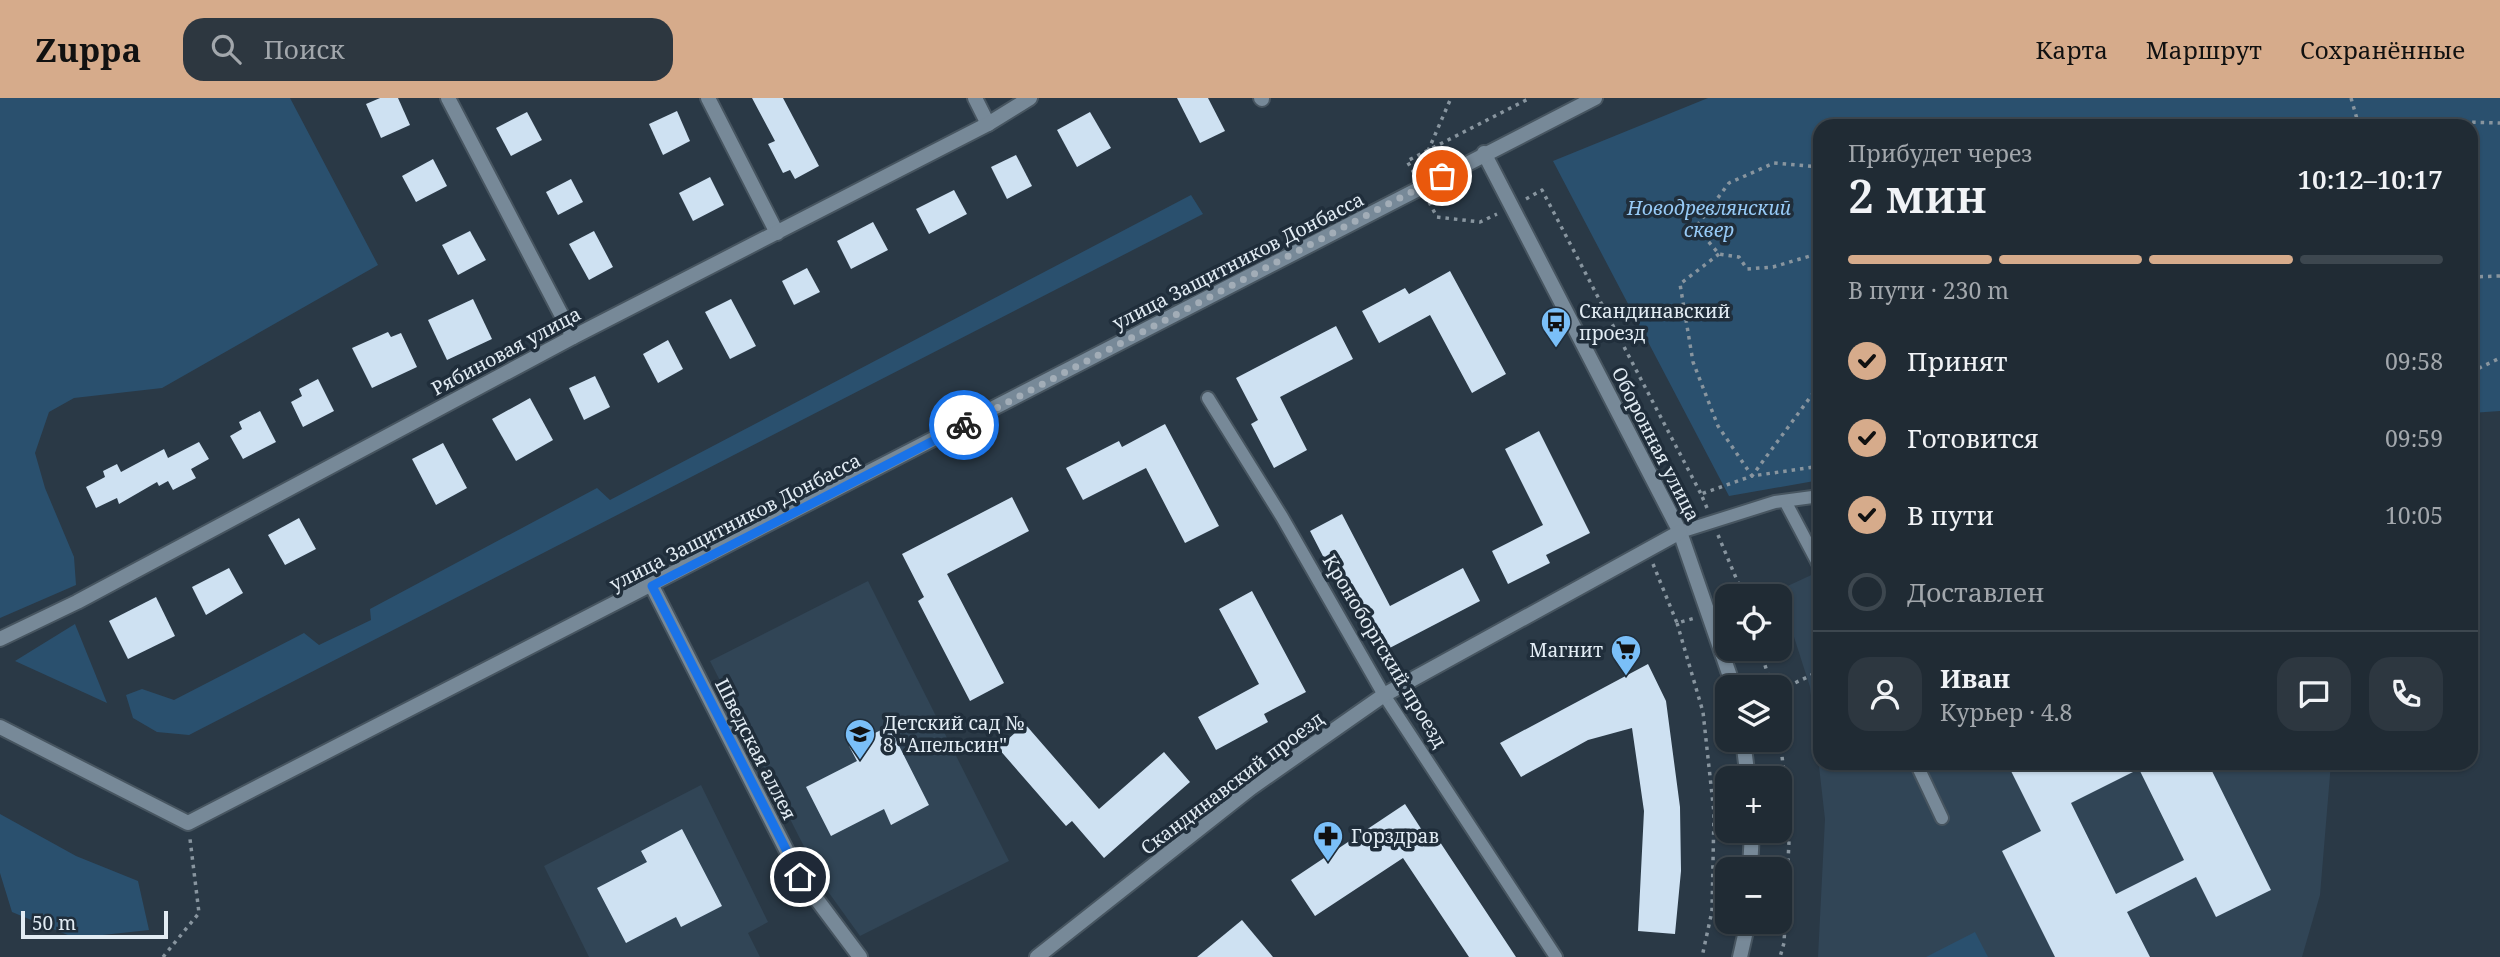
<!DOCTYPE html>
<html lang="ru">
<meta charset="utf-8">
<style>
body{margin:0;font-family:"Noto Serif",serif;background:#2d3740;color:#f1f3f6;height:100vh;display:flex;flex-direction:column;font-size:26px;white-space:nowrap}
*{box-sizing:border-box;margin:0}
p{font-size:23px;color:#a2a7ac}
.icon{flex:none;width:38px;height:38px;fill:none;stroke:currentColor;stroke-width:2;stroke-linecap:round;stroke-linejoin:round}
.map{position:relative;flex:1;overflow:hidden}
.panel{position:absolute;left:1813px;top:21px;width:665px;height:651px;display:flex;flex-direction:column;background:#202b34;border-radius:21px;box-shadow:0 2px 5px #0004,0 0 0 2px #3d474f}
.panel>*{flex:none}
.controls{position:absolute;left:1715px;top:486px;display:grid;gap:14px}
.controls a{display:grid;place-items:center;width:77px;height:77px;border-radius:14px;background:#202b34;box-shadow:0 2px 5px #0004,0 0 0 2px #3d474f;font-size:35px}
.scale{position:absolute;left:21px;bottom:18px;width:147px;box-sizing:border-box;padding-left:7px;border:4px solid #e2ecf4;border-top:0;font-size:19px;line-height:24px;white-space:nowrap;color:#e2ecf4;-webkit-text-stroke:5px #202e3b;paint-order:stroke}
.pin{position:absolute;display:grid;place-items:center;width:60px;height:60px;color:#fff;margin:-30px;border:4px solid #fff;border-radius:50%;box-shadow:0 2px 7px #0007}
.courier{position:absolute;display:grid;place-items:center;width:70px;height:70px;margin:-35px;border:5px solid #1a73e8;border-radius:50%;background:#fff;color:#222;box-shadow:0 2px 9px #0007}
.headline em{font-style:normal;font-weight:600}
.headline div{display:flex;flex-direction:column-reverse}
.headline{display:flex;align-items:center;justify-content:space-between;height:119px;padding:0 35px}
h1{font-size:46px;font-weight:600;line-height:52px}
.bar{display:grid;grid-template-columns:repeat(4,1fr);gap:10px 7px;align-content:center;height:84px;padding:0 35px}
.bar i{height:9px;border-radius:5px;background:#3d474f}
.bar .active{background:#d6ab8b}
.bar p{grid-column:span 4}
.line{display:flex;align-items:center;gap:18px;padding:0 35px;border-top:2px solid #3d474f}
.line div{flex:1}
.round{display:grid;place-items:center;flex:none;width:74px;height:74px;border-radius:21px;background:#2d3740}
ol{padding:0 35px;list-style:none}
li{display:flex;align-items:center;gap:21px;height:77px}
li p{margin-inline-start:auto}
li .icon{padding:7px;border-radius:50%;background:#d6ab8b;color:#111;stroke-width:4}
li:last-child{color:#a2a7ac}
li i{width:38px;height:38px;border:4px solid #3d474f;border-radius:50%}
header{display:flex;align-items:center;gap:42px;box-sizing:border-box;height:98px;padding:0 35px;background:#d6ab8b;color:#111}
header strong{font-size:33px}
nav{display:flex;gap:38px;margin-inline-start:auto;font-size:24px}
.search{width:490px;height:63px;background:#2d3740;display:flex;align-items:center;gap:18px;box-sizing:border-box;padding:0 24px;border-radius:21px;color:#a2a7ac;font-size:26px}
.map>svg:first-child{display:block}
.built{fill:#314556}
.green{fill:#2a506e}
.building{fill:#cee1f2;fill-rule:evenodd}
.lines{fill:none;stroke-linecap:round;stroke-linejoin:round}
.lane-casing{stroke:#475560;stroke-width:16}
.street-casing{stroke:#475560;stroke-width:18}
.path{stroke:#88959f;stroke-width:3.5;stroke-dasharray:3.5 5;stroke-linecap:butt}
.lane{stroke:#778998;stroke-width:12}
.street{stroke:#778998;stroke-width:14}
.done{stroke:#a2adb7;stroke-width:7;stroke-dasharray:0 12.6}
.route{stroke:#1a73e8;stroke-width:9}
.labels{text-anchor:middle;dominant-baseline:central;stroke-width:7;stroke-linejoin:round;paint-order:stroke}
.park-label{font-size:19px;font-style:italic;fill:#97caf6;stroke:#202e3b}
.street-label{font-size:19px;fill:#e2ecf4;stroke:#202e3b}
.poi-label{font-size:19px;fill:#e2ecf4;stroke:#202e3b;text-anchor:start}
</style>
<header>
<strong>Zuppa</strong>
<div class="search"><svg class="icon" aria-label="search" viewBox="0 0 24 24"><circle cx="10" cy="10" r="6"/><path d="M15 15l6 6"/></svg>Поиск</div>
<nav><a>Карта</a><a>Маршрут</a><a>Сохранённые</a></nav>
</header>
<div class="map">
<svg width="2500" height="859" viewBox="0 0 2500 859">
<rect width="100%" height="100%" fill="#2a3946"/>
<!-- built -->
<g class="built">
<path d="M 1820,473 L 1820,665 L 2331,665 L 2320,797 L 2302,859 L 1818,859 L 1825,721 L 1810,589 L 1779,492 Z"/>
<path d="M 868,483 L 1009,763 L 860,838 L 824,788 L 710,563 Z"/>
<path d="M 701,687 L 768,824 L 748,835 L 760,859 L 589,859 L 544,768 Z"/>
</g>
<!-- green -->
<g class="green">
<path d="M 0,0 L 290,0 L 378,167 L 162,290 L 74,300 L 49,314 L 35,355 L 45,390 L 74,459 L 76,487 L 0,520 Z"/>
<path d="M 1708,0 L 2500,0 L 2500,313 L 2471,315 L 2471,28 L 1820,28 L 1820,382 L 1729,398 L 1553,63 Z"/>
<path d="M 1191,97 L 1203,116 L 189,637 L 157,634 L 133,620 L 126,597 L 142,591 L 174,602 L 304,535 L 319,547 L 371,522 L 370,511 L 597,390 L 610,402 Z"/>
<path d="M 75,526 L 107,605 L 15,563 Z"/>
<path d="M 0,716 L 76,758 L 138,783 L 149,832 L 75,840 L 12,814 L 0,775 Z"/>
<path d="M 1975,834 L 1988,859 L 1926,859 Z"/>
</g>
<!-- building -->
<g class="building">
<path d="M 380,0 L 398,0 L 410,27 L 381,40 L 366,6 Z"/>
<path d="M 752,0 L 783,0 L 819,68 L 795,81 L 790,72 L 783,75 L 768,46 L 775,43 Z"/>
<path d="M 1177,0 L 1208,0 L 1225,33 L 1200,45 Z"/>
<path d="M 677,13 L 690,43 L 663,57 L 649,26 Z"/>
<path d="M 527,14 L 542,42 L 511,58 L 496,30 Z"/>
<path d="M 1090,14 L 1111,50 L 1077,69 L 1057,32 Z"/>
<path d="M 1016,57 L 1032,88 L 1007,101 L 991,69 Z"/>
<path d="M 433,61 L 447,88 L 416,104 L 402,78 Z"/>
<path d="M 710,79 L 724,107 L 693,123 L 679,95 Z"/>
<path d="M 571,81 L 583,104 L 558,117 L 546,94 Z"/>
<path d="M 954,92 L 967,116 L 929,136 L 916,111 Z"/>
<path d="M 873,124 L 888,152 L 851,171 L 837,143 Z"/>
<path d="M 470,133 L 486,162 L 458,177 L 442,147 Z"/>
<path d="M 594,133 L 613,169 L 589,182 L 569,146 Z"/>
<path d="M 807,170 L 820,194 L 794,207 L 782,183 Z"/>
<path d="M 1450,173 L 1506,276 L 1472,295 L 1430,217 L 1379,245 L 1362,213 L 1405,190 L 1409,196 Z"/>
<path d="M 473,201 L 492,241 L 447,262 L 428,222 Z"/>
<path d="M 731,201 L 756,248 L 730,261 L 705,214 Z"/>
<path d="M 1336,228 L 1353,261 L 1280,299 L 1307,352 L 1274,370 L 1251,326 L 1258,322 L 1236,280 Z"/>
<path d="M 388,234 L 391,239 L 401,235 L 417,269 L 372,290 L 352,250 Z"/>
<path d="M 668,242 L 683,271 L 658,285 L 643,256 Z"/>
<path d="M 595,278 L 610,309 L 584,322 L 569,290 Z"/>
<path d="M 318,281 L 334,313 L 303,329 L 291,304 L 302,298 L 299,291 Z"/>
<path d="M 530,300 L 553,342 L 516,363 L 492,321 Z"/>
<path d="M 260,313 L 276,344 L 243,361 L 230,338 L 242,331 L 239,324 Z"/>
<path d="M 1165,326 L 1219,428 L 1185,445 L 1146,370 L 1083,402 L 1066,370 L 1119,343 L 1122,349 Z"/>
<path d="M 1539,333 L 1590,435 L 1546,457 L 1550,465 L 1508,486 L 1492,453 L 1543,427 L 1505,351 Z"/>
<path d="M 199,344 L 209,361 L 191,371 L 196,380 L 173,392 L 168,383 L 159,388 L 157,384 L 119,406 L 117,400 L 96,410 L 86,389 L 105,379 L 103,373 L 117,366 L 121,374 L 164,351 L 168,360 Z"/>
<path d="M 443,345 L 467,390 L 436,407 L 412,361 Z"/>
<path d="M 1012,399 L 1029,433 L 947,476 L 1004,585 L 970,603 L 918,503 L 924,499 L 902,456 Z"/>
<path d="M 1342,416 L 1390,508 L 1463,470 L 1480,503 L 1382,554 L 1360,512 L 1353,516 L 1310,433 Z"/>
<path d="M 299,420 L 316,451 L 285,467 L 268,437 Z"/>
<path d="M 229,470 L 243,495 L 206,517 L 192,489 Z"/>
<path d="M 1252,493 L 1306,594 L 1264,616 L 1268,624 L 1216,652 L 1198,619 L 1259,586 L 1219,511 Z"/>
<path d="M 156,499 L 175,538 L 128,561 L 109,523 Z"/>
<path d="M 1648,566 L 1666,603 L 1680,709 L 1681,773 L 1675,836 L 1638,833 L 1644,713 L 1632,630 L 1588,642 L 1521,679 L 1500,645 Z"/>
<path d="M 1025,626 L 1099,711 L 1164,654 L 1190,684 L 1104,760 L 1072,723 L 1066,728 L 998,650 Z"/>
<path d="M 889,628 L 929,707 L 891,727 L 884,711 L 831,738 L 806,689 L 857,663 L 849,648 Z"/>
<path d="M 2007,665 L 2208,665 L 2271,792 L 2216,819 L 2196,779 L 2127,814 L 2150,859 L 2055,859 L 2002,753 L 2041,733 ZM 2139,671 L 2184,762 L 2116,796 L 2071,705 Z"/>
<path d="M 1405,706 L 1429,743 L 1436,738 L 1516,859 L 1469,859 L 1403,760 L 1315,818 L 1291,782 Z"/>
<path d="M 682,731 L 722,808 L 681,829 L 676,819 L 626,845 L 597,790 L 647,764 L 641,753 Z"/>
<path d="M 1242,822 L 1273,859 L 1197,859 Z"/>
</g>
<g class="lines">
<!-- lane casing -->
<g class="lane-casing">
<g id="lane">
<path d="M 1208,300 L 1282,419 L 1384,597 L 1556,859"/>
<path d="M 1785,403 L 1820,469"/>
<path d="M 1680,434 L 1775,404 L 1820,398"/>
<path d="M 1916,665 L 1942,720"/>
</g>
</g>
<!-- street casing -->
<g class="street-casing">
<g id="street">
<path d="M 448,0 L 573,239"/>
<path d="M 708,0 L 777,135"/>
<path d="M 975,0 L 988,26"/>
<path d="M 1261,0 L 1262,1"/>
<path d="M 1484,55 L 1680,434 L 1734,590"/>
<path d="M 652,488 L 800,779 L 860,859"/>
<path d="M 0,541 L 77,504 L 573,239 L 988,26 L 1030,0"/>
<path d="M 0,629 L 188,725 L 1595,0"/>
<path d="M 1743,642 L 1748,681"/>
<path d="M 1750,772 L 1752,733"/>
<path d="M 1037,859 L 1251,690 L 1384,597 L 1680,434"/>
<path d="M 1740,859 L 1748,824"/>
</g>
</g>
<!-- path -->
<g class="path">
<path d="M 2351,0 L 2359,28"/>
<path d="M 2456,28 L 2465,24 L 2500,25"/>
<path d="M 1428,53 L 1451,0"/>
<path d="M 1820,69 L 1774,65 L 1729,85 L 1696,129 L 1719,156 L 1739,159 L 1747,171 L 1773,169 L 1820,155"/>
<path d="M 1414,75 L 1407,63 L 1530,0"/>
<path d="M 1526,101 L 1542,92 L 1701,396"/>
<path d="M 1429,104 L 1437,119 L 1480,124 L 1497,116"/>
<path d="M 1719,156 L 1680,186 L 1693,264 L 1718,328 L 1752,378 L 1820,368"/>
<path d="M 2471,179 L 2500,178"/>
<path d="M 2471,274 L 2500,260"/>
<path d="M 1707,410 L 1701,396 L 1752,378 L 1820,286"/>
<path d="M 1718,437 L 1744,499"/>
<path d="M 1653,466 L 1677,525 L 1695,520"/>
<path d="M 1677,525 L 1703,614 L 1714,715 L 1712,813 L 1702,859"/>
<path d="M 1760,551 L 1772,590"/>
<path d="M 1780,592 L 1820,573"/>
<path d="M 1780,642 L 1790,723 L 1784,845 L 1780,859"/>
<path d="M 163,859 L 199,815 L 190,741"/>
</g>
<!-- lane -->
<use href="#lane" class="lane"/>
<!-- street -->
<use href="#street" class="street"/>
</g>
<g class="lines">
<!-- done -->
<path class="done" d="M 964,327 L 1442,78"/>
<!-- route -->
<path class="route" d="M 800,779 L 652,488 L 964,327"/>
</g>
<!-- icons -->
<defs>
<g id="bus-pin" transform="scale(1.575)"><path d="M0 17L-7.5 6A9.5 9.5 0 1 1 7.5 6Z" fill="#7abff8" stroke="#202e3b"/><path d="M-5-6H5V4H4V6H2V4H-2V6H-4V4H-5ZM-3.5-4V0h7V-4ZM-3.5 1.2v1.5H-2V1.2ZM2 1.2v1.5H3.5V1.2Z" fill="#111"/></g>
<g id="supermarket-pin" transform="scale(1.575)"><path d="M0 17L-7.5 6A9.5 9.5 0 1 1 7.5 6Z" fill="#7abff8" stroke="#202e3b"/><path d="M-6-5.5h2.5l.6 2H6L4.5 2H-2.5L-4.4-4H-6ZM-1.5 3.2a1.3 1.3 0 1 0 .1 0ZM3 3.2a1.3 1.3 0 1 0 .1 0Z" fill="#111"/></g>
<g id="school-pin" transform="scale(1.575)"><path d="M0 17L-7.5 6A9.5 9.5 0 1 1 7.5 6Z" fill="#7abff8" stroke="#202e3b"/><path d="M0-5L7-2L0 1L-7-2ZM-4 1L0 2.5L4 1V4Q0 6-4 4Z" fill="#111"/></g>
<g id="pharmacy-pin" transform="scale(1.575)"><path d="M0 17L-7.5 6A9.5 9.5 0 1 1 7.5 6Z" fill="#7abff8" stroke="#202e3b"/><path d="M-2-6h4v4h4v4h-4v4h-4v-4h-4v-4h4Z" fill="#111"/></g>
</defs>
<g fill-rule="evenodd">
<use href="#bus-pin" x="1556" y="224"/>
<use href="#supermarket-pin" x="1626" y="552"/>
<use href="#school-pin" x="860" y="636"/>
<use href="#pharmacy-pin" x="1328" y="738"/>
</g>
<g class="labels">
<!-- park labels -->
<g class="park-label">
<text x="1709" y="110">Новодревлянский<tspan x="1709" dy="22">сквер</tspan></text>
</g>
<!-- street labels -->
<g class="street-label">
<text transform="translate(1238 163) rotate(-27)">улица Защитников Донбасса</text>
<text transform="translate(506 253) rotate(-28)">Рябиновая улица</text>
<text transform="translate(1656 346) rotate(63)">Оборонная улица</text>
<text transform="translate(735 424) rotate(-27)">улица Защитников Донбасса</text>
<text transform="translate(1385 553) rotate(59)">Кроноборгский проезд</text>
<text transform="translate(756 651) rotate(63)">Шведская аллея</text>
<text transform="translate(1232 685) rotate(-37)">Скандинавский проезд</text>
</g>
<!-- poi labels -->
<g class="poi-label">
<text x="1579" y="213">Скандинавский<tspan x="1579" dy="22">проезд</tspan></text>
<text x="1603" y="552" text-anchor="end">Магнит</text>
<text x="883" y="625">Детский сад №<tspan x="883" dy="22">8 "Апельсин"</tspan></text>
<text x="1351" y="738">Горздрав</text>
</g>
</g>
</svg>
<div class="controls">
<a><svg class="icon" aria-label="locate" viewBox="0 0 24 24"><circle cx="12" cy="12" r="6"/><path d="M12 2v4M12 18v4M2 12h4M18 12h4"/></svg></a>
<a><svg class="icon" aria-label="layers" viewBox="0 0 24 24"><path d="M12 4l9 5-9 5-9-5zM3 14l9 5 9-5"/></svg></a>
<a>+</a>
<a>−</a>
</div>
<div class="scale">50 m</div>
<div class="pin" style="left:1442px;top:78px;background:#ea580c"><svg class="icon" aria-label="bag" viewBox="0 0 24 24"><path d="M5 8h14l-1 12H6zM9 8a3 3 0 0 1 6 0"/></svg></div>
<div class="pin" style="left:800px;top:779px;background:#1f2937"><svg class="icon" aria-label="home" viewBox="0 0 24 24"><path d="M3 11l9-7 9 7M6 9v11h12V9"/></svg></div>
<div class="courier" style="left:964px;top:327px"><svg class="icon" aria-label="bike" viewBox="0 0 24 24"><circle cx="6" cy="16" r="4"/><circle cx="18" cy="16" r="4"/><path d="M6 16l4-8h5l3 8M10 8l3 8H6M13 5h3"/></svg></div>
<section class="panel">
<div class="headline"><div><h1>2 мин</h1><p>Прибудет через</p></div><em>10:12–10:17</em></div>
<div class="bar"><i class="active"></i><i class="active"></i><i class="active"></i><i></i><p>В пути · 230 m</p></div>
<ol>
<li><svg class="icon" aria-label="check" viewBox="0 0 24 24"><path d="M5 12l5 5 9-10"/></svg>Принят<p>09:58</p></li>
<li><svg class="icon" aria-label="check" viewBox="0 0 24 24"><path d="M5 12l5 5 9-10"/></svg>Готовится<p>09:59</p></li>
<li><svg class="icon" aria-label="check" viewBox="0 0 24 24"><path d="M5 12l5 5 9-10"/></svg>В пути<p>10:05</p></li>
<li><i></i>Доставлен</li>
</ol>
<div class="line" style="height:126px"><a class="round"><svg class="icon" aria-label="person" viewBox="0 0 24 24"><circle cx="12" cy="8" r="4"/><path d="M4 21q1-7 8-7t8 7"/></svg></a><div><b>Иван</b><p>Курьер · 4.8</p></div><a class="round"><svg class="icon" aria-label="chat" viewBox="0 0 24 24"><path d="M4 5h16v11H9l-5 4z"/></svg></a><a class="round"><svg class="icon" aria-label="phone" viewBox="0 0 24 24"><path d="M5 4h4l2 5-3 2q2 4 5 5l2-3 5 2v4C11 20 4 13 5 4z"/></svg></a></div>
</section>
</div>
